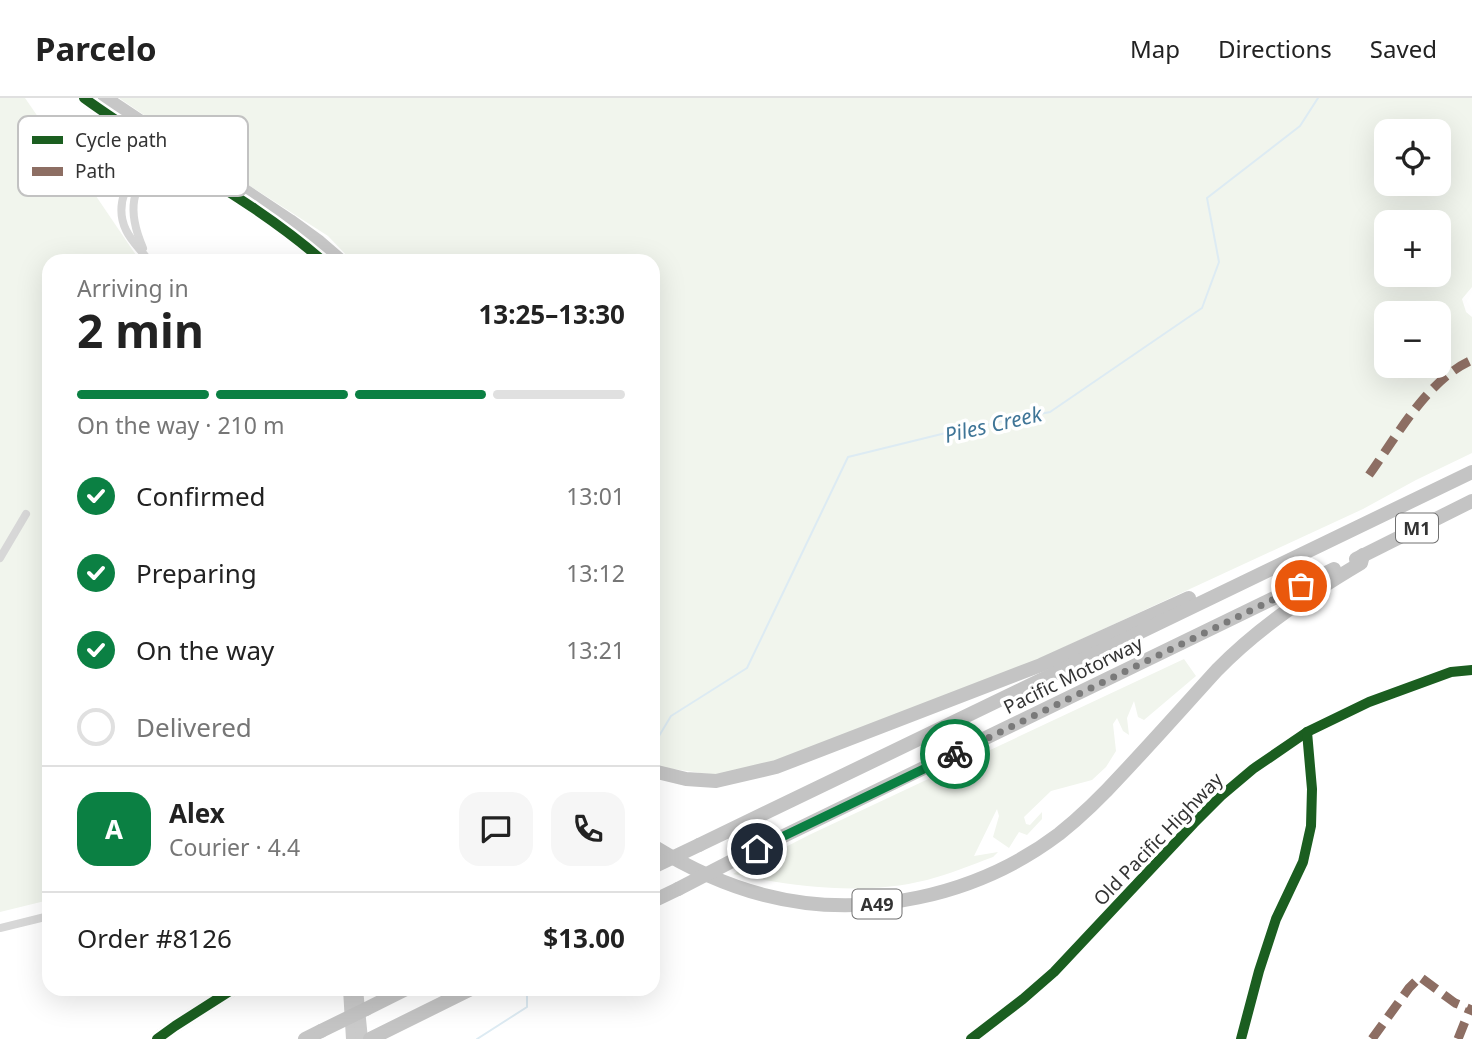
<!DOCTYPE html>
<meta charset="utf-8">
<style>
body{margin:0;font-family:"Noto Sans",sans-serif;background:#f6f6f6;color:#222;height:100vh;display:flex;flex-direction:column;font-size:26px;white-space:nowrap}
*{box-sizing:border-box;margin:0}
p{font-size:23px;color:#767676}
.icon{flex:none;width:38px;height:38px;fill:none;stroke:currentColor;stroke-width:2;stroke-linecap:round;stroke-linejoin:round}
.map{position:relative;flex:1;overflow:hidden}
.side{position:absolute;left:42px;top:156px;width:618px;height:742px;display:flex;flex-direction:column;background:#fff;border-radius:21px;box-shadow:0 7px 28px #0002}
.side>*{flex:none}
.buttons{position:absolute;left:1374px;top:21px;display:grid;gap:14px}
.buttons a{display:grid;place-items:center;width:77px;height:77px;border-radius:14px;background:#fff;box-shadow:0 7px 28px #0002;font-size:35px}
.pin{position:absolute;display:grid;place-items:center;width:60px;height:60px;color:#fff;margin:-30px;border:4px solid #fff;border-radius:50%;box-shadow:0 2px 7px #0007}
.courier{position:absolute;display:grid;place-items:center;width:70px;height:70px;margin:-35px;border:5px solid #0b8043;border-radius:50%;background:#fff;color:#222;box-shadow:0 2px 9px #0007}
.headline em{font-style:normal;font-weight:700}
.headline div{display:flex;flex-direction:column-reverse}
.headline{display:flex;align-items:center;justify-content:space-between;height:119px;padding:0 35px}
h1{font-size:46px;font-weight:700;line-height:52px}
.bar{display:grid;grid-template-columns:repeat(4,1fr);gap:10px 7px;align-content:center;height:84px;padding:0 35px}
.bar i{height:9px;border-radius:5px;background:#e0e0e0}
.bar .active{background:#0b8043}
.bar p{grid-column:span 4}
.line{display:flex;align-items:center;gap:18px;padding:0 35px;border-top:2px solid #e0e0e0}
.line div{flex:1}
.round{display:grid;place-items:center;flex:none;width:74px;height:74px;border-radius:21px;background:#f6f6f6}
ol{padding:0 35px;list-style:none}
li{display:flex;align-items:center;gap:21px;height:77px}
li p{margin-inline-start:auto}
li .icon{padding:7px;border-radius:50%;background:#0b8043;color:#fff;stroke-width:4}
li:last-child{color:#767676}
li i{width:38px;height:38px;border:4px solid #e0e0e0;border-radius:50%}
header{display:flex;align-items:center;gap:42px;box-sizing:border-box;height:98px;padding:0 35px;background:#fff;border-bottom:2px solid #e0e0e0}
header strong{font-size:33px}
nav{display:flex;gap:38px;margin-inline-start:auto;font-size:24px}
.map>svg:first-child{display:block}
.green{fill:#f1f5ed;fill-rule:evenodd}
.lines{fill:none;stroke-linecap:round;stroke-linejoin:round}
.stream{stroke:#ddebf3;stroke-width:2}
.minor{stroke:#d7d7d7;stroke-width:8}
.primary{stroke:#cacaca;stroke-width:12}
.trunk{stroke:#c7c7c7;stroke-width:14}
.motorway{stroke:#c4c4c4;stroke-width:14}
.motorway-bridge{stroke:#c4c4c4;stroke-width:14}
.quiet{stroke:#8d6e63;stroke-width:9;stroke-dasharray:18 9;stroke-linecap:butt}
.cycleway-casing{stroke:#fff;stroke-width:15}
.cycleway{stroke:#1b5e20;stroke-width:10}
.done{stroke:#7a7a7a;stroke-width:7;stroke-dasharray:0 12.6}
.route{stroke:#0b8043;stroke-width:9}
.labels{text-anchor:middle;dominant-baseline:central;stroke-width:7;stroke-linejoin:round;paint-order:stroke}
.shield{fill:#fff;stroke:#707070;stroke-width:2}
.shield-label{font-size:18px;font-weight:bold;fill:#333}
.street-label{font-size:19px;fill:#333;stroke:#fff}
.water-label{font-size:21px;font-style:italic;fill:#3f7597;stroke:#fff}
.key{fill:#fff;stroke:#c2c2c2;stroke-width:2}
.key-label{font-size:19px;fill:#333}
</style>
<header>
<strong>Parcelo</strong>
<nav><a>Map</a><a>Directions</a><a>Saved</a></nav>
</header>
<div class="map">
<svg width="1472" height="941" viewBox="0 0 1472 941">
<rect width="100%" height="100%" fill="#fff"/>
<!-- green -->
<g class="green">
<path d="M 0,0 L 25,0 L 56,45 L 58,42 L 140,163 L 49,163 L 49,802 L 0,814 Z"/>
<path d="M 119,0 L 1472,0 L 1472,189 L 1462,201 L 1466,214 L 1472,219 L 1472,355 L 1416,382 L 1363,411 L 1017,571 L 776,664 L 715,677 L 659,669 L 653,666 L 653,163 L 352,163 L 328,138 L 216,66 ZM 1386,33 L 1438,33 L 1438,86 L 1386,86 ZM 1386,124 L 1438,124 L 1438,177 L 1386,177 ZM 1386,215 L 1438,215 L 1438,268 L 1386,268 Z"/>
<path d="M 1184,561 L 1196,578 L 1144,622 L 1138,619 L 1134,603 L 1127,620 L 1129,637 L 1123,633 L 1117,620 L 1113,626 L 1116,653 L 1106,669 L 1092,682 L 1051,693 L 1024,719 L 1026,726 L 1030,727 L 1042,714 L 1042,721 L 1027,737 L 1019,734 L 1009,750 L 993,739 L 999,718 L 997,711 L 974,758 L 998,754 L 993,759 C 971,767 950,776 927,782 C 862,798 797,789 733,776 L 809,737 Z"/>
</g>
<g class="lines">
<!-- stream -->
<g class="stream">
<path d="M 653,648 L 671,618 L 747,570 L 848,359 L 958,332 L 1050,314 L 1202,210 L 1219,164 L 1207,100 L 1300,28 L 1318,0"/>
<path d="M 477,941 L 527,909 L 527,891"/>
</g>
<!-- minor -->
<g class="minor">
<path d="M 143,150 C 123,104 137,89 159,49"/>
<path d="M 149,163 C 142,153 131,143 126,132 C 110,99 139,70 155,43"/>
<path d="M 0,460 L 26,416"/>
<path d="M 0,830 L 49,818"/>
<path d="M 1241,941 L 1259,873 L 1276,821 L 1303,764 L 1311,728 L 1312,691 L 1307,634"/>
</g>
<!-- primary -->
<g class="primary">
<path d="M 349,891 L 352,941"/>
<path d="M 357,891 L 362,941"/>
<path d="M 971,941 L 1023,901 L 1054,874 L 1194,725 L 1221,698 L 1253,671 L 1307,634 L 1369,604 L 1451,574 L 1472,572"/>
</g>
<!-- trunk -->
<g class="trunk">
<path d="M 84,0 C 162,57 250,99 323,163"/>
<path d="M 105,0 L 290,123 L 319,144 L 341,163"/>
<path d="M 118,33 C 140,49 138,55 131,79"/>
<path d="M 149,69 L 162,68 L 189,76"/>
</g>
<!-- motorway -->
<g class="motorway">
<path d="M 1356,461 L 1472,403"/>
<path d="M 653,673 L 686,681 L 716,683 L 776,669 L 1041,567 L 1189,500"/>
<path d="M 699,747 L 1472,374"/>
<path d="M 653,748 C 687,769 725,787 764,797 C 864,823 977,798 1059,736 C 1083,717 1104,696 1124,674 C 1156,640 1186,606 1217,572 C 1259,529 1309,496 1361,465 L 1363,457"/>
<path d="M 734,762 L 1334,471"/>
<path d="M 653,803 L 678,791"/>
<path d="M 366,911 L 406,891"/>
<path d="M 157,941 L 175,928 L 233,891"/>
<path d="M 305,941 L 321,933"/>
<path d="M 370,941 L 471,891"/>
</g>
<!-- motorway-bridge -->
<g class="motorway-bridge">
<path d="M 653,769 L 699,747"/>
<path d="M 678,791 L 734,762"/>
<path d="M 321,933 L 366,911"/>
</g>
<!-- quiet -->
<g class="quiet">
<path d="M 1369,377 C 1397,338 1427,282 1472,262"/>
<path d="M 1372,941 L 1409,890 L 1420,879 L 1455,905 L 1472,912"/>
<path d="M 1458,941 L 1470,911"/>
</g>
<!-- cycleway casing -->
<g class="cycleway-casing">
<g id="cycleway">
<path d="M 84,0 C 162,57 250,99 323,163"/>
<path d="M 157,941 L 175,928 L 233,891"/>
<path d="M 971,941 L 1023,901 L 1054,874 L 1194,725 L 1221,698 L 1253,671 L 1307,634 L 1369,604 L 1451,574 L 1472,572"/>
<path d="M 1241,941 L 1259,873 L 1276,821 L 1303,764 L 1311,728 L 1312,691 L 1307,634"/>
</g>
</g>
<!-- cycleway -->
<use href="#cycleway" class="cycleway"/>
</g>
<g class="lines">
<!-- done -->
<path class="done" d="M 955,656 L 1301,488"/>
<!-- route -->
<path class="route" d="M 757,751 L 955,656"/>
</g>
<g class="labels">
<!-- shield labels -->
<g class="shield">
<rect x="1396" y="415.5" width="42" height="29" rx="5"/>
<rect x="852.5" y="791.5" width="49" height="29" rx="5"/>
</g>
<g class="shield-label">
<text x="1417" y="430">M1</text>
<text x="877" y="806">A49</text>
</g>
<!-- street labels -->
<g class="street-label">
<text transform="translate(1073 577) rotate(-26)">Pacific Motorway</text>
<text transform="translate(1158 741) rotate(-46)">Old Pacific Highway</text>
</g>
<!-- water labels -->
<g class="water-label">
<text transform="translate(993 326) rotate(-13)">Piles Creek</text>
</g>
</g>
<!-- legend -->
<rect x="18" y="18" width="230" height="80" rx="10" class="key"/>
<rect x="32" y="38" width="31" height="8" fill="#1b5e20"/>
<rect x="32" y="69" width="31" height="9" fill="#8d6e63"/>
<g class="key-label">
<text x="75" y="49">Cycle path</text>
<text x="75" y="80">Path</text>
</g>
</svg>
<div class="buttons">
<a><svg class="icon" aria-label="locate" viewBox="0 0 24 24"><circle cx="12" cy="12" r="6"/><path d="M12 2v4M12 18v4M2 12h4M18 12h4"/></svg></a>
<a>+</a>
<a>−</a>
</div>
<div class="pin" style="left:1301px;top:488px;background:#ea580c"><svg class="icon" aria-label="bag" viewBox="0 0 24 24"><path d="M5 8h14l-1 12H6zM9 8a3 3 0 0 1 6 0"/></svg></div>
<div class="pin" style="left:757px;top:751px;background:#1f2937"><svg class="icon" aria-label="home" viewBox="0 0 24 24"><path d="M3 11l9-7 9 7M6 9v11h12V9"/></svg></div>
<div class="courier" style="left:955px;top:656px"><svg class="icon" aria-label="bike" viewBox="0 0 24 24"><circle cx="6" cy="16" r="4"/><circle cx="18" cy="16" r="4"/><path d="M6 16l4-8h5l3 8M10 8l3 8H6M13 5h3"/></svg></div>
<section class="side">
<div class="headline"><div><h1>2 min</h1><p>Arriving in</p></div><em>13:25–13:30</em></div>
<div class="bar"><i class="active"></i><i class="active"></i><i class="active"></i><i></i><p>On the way · 210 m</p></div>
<ol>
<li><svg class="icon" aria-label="check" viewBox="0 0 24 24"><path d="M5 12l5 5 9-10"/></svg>Confirmed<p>13:01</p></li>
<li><svg class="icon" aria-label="check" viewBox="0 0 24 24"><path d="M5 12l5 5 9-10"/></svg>Preparing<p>13:12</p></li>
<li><svg class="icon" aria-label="check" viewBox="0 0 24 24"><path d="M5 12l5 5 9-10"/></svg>On the way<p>13:21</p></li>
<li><i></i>Delivered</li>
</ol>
<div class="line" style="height:126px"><b class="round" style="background:#0b8043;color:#fff">A</b><div><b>Alex</b><p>Courier · 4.4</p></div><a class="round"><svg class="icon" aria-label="chat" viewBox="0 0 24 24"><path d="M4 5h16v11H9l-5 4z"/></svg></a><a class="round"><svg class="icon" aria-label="phone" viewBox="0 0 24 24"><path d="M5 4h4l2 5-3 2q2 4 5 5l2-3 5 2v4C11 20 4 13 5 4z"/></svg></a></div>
<div class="line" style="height:91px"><div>Order #8126</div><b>$13.00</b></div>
</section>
</div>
